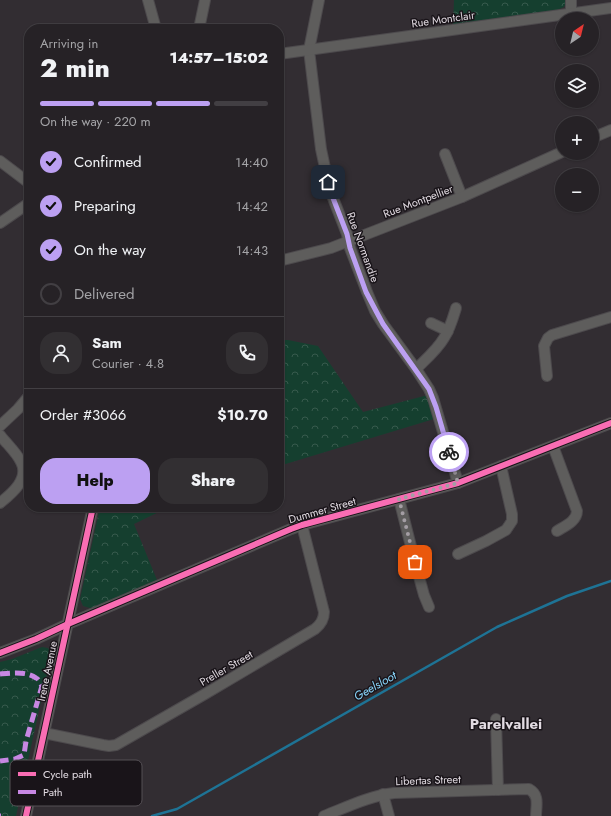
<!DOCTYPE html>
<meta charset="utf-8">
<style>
body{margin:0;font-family:Jost,sans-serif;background:#322f32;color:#f1f3f6;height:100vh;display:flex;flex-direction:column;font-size:15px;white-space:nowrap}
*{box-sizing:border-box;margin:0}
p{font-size:13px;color:#a4a4a7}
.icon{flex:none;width:22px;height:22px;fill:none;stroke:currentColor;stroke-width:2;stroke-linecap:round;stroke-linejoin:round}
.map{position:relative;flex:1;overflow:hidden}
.side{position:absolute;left:24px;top:24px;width:260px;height:488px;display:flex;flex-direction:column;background:#262226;border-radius:16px;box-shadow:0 1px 3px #0004,0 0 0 1px #423f43}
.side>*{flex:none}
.needle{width:26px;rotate:35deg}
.buttons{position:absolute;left:555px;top:12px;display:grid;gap:8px}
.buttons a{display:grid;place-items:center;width:44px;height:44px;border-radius:50%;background:#262226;box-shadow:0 1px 3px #0004,0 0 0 1px #423f43;font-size:20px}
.pin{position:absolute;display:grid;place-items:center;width:34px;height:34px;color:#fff;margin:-17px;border-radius:8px;box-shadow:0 2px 6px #0006}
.courier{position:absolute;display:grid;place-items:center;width:40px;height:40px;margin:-20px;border:3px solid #bca0f2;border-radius:50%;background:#fff;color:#222;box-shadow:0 1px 5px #0007}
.head em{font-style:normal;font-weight:800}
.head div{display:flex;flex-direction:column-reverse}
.head{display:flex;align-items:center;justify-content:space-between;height:68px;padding:0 16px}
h1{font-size:26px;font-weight:800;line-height:30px}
.bar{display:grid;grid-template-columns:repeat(4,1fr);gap:6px 4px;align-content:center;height:48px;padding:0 16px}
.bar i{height:5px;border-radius:3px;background:#423f43}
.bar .selected{background:#bca0f2}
.bar p{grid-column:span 4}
.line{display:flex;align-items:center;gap:10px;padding:0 16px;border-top:1px solid #423f43}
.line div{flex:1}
.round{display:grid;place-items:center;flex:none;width:42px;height:42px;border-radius:16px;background:#322f32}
ol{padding:0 16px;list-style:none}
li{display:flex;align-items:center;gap:12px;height:44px}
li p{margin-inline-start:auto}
li .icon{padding:4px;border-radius:50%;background:#bca0f2;color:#111;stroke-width:4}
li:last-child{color:#a4a4a7}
li i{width:22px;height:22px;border:2px solid #423f43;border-radius:50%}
.primary-button{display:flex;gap:8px;margin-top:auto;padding:8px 16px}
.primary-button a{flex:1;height:46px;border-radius:16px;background:#bca0f2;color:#111;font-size:16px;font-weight:800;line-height:46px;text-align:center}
.primary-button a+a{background:#322f32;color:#f1f3f6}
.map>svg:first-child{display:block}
.park{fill:url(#park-crowns)}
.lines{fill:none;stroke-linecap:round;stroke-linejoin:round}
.stream{stroke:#1e7395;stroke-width:2.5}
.minor-casing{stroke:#4d4a4d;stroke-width:12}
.minor{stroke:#5e5d5c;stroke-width:10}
.quiet{stroke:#c787e3;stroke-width:5;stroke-dasharray:10 5;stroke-linecap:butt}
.cycleway-casing{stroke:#191419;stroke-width:8}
.cycleway{stroke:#f96db3;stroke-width:6}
.done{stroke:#a49ea4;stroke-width:4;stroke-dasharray:0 7.2}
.route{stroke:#bca0f2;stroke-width:5}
.labels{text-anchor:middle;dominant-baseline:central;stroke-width:3;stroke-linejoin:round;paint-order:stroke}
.street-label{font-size:11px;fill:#e2dbe2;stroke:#191419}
.water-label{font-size:12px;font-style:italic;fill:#8ad8fe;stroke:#191419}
.district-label{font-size:15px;font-weight:bold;fill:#e2dbe2;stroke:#191419}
.key{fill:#191419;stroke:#555055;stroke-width:1}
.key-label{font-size:11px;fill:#e2dbe2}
</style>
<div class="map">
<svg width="611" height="816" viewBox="0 0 611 816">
<defs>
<pattern id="park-crowns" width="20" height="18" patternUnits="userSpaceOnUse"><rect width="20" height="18" fill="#153f2f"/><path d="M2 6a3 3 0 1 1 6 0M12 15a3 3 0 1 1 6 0" fill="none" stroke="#375a4d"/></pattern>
</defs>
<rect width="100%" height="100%" fill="#322d32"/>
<!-- park -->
<g class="park">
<path d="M 454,0 L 567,0 L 564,7 L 557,10 L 453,25 Z"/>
<path d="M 279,340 L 288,340 L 318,346 L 363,412 L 428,395 L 434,419 L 279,466 Z"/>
<path d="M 100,507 L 169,507 L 134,524 L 157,580 L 93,608 L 90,608 L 83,606 L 80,599 Z"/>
<path d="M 42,647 L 48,648 L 51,653 L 51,655 L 16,816 L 0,816 L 0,662 L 12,659 Z"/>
</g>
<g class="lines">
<!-- stream -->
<path class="stream" d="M 152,816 L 177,809 L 497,627 L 567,596 L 611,581"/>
<!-- minor casing -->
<g class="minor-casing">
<g id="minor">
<path d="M 148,0 L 156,29"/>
<path d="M 319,0 L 309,50 L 321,149 L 328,182 L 333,198 L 347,234 L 350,248 L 367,292 L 375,311 L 383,324 L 416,369 L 429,389 L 433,398 L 458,483"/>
<path d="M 571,13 L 571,0"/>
<path d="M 199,29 L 205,0"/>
<path d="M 279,54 L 611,8"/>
<path d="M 592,138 L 611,130"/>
<path d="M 445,154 L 462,197"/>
<path d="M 0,161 L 29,183"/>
<path d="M 0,223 L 29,203"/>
<path d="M 279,261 L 331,248 L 462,197 L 562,152"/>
<path d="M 431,323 L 448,331"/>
<path d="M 416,369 C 425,360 437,350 444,338 C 450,329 453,318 456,308"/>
<path d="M 547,376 L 544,346 L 548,338 L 552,335 L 611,317"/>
<path d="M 0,426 L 18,409 L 29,396"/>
<path d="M 0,435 C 6,443 17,453 21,462 C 30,479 11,494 0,503"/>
<path d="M 553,446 L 577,511 C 577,521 565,526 557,531"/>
<path d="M 399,499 L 415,562 L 424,595 L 429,607"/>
<path d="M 458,554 L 486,541 L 506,530 L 512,521 L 512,514 L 501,466"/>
<path d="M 0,653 L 36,639 L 68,624 L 291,529 L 302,525 L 458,483 L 611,423"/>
<path d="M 496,719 L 498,790"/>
<path d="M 44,733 L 103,745 L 109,746 L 116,745 L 205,694 L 315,629 C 320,625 324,620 324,612 L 302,525"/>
<path d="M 383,794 L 389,816"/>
<path d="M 26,816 L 93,507"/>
<path d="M 324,816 C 347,807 369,796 394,793 L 529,789 C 540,795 536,806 536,816"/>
</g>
</g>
<!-- minor -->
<use href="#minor" class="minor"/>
<!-- quiet -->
<g class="quiet">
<path d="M 0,674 C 11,673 27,671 36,678 C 39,679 40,683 42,686 L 26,741 L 24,755 L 15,759 L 0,761"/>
<path d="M 0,816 L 1,816"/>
</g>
<!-- cycleway casing -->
<g class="cycleway-casing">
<g id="cycleway">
<path d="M 0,653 L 36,639 L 68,624 L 291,529 L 302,525 L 458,483 L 611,423"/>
<path d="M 26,816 L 93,507"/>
</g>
</g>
<!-- cycleway -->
<use href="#cycleway" class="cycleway"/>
</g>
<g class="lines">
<!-- done -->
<path class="done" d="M 415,562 L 399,499 L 458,483 L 449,452"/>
<!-- route -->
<path class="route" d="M 328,182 L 333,198 L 347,234 L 350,248 L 366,292 L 376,311 L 383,324 L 429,389 L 436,407 L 449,452"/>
</g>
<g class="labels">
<!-- street labels -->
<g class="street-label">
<text transform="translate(443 19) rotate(-8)">Rue Montclair</text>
<text transform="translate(418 201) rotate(-21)">Rue Montpellier</text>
<text transform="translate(363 247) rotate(70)">Rue Normandie</text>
<text transform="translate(322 510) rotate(-16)">Dummer Street</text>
<text transform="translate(226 668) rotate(-30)">Preller Street</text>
<text transform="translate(47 671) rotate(-78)">Irene Avenue</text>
<text transform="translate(428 780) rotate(-2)">Libertas Street</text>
</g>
<!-- water labels -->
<g class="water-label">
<text transform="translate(375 686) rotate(-30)">Geelsloot</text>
</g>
<!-- district labels -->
<g class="district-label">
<text x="506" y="724">Parelvallei</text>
</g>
</g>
<!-- legend -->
<rect x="10" y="760" width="132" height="46" rx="6" class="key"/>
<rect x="18" y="772" width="18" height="4" fill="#f96db3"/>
<rect x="18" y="790" width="18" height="4" fill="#c787e3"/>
<g class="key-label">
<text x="43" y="778">Cycle path</text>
<text x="43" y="796">Path</text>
</g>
</svg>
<div class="buttons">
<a><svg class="needle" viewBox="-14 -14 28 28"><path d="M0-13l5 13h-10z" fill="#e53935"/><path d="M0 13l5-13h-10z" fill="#a4a4a7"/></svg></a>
<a><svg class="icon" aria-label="layers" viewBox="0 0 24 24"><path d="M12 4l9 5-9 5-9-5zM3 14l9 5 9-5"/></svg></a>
<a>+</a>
<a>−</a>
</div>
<div class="pin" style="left:415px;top:562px;background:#ea580c"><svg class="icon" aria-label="bag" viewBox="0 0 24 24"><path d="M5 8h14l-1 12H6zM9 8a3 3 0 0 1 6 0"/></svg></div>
<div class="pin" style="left:328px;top:182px;background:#1f2937"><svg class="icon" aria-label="home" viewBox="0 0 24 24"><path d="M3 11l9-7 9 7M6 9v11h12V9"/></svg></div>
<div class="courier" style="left:449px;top:452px"><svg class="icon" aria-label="bike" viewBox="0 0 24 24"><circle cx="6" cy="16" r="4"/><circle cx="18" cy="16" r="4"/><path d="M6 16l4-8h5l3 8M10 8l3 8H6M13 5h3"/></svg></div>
<section class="side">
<div class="head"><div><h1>2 min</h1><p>Arriving in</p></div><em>14:57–15:02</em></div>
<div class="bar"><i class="selected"></i><i class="selected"></i><i class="selected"></i><i></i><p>On the way · 220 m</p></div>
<ol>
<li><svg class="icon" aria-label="check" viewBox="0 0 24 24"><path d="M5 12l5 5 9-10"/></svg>Confirmed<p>14:40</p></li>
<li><svg class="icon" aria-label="check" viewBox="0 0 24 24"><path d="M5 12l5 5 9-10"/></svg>Preparing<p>14:42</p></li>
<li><svg class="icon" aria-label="check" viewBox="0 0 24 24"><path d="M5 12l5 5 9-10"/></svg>On the way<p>14:43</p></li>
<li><i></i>Delivered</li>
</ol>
<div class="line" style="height:72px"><a class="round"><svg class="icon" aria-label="person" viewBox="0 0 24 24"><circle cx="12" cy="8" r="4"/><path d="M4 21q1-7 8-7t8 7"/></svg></a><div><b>Sam</b><p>Courier · 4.8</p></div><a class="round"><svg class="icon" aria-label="phone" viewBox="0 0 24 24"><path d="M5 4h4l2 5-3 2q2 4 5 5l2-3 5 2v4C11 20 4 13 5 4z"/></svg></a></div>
<div class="line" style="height:52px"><div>Order #3066</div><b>$10.70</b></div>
<div class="primary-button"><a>Help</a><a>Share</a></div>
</section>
</div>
